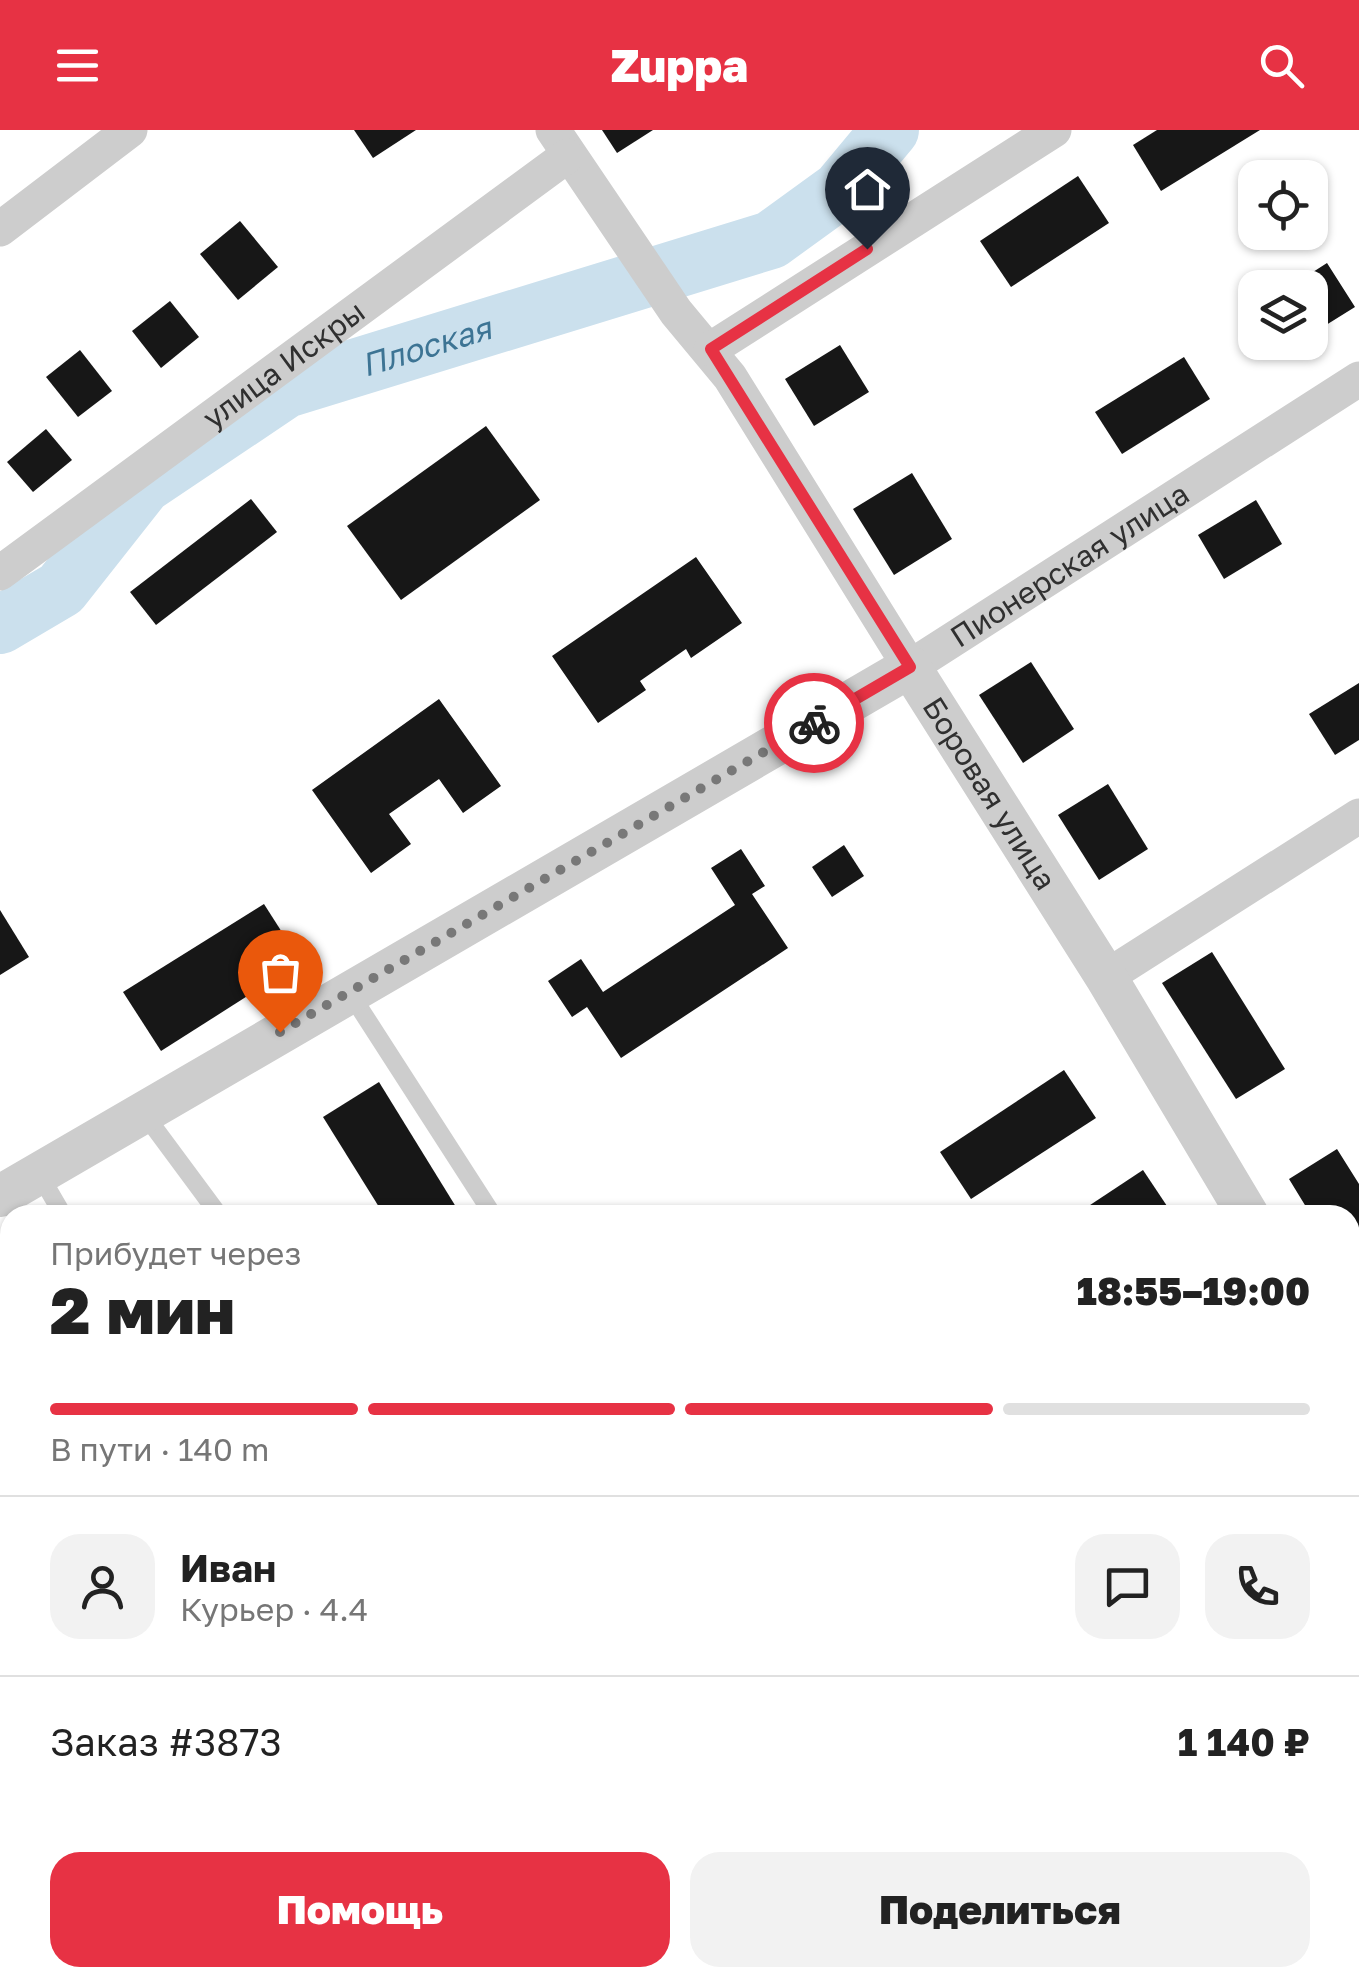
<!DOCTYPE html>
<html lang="ru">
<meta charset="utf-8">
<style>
body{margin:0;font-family:"Golos Text",sans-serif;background:#f2f2f2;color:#222;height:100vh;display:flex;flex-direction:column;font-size:38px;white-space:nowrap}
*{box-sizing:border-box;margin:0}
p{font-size:32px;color:#767676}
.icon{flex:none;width:55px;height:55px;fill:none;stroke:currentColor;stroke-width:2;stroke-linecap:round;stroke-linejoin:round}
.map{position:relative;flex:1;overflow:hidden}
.panel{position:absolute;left:0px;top:1075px;width:1360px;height:782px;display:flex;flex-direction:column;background:#fff;border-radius:30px 30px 0 0;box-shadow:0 2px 8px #0004}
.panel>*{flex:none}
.buttons{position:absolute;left:1238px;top:30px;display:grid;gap:20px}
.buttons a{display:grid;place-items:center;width:90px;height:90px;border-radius:20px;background:#fff;box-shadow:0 2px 8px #0004;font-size:50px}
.pin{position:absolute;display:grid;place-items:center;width:85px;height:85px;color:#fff;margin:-102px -42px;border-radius:50% 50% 50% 0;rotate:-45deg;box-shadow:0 0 10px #0007}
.pin .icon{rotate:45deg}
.courier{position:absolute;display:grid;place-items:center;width:100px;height:100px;margin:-50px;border:8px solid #e73244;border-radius:50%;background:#fff;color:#222;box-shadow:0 2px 12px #0007}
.overview em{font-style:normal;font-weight:800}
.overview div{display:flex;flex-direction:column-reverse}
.overview{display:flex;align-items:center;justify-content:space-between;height:170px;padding:0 50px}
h1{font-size:65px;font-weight:800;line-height:75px}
.bar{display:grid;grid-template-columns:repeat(4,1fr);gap:15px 10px;align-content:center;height:120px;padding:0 50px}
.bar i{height:12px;border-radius:8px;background:#e0e0e0}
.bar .current{background:#e73244}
.bar p{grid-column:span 4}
.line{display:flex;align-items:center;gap:25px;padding:0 50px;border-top:2px solid #e0e0e0}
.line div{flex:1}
.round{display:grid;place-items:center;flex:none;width:105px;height:105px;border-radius:30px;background:#f2f2f2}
.button{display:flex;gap:20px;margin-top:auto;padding:20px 50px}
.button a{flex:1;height:115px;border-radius:30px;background:#e73244;color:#fff;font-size:40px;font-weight:800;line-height:115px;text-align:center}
.button a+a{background:#f2f2f2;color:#222}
header{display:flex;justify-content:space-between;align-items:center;height:130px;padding:0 50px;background:#e73244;color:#fff;font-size:45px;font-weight:800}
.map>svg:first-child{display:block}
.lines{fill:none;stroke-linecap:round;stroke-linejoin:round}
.river{stroke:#cbe0ed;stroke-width:58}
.building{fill:#171717}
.path{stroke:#cdcdcd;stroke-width:6;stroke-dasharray:5 5;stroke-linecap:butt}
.service{stroke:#cdcdcd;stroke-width:18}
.minor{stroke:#cdcdcd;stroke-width:35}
.tertiary{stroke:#cdcdcd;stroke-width:42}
.done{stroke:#787878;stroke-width:10;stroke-dasharray:0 18}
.route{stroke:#e73244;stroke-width:12}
.labels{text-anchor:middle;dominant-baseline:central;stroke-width:10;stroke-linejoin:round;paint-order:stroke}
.street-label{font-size:30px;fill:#303030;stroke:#fff}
.water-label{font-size:32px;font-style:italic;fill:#3d7494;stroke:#fff}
</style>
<header><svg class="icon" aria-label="menu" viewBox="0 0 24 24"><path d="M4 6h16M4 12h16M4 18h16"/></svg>Zuppa<svg class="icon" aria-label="search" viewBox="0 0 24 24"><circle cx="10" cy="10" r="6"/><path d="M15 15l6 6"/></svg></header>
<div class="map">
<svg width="1359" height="1857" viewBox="0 0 1359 1857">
<rect width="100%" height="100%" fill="#fff"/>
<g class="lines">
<!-- river -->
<path class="river" id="s1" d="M 0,495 L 61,459 L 143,355 L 286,259 L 771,110 L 840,60 L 890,0"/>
</g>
<!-- building -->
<g class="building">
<path d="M 354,0 L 416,0 L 373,28 Z"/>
<path d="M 602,0 L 653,0 L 617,23 Z"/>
<path d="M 1157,0 L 1260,0 L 1161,61 L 1133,15 Z"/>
<path d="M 1078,46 L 1109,93 L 1011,157 L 980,111 Z"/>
<path d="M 240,91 L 278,137 L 238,170 L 200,124 Z"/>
<path d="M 1327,133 L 1355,177 L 1310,205 L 1310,158 L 1288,158 Z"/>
<path d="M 170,171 L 199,207 L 161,238 L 132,201 Z"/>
<path d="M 1270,212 L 1298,212 L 1278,225 Z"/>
<path d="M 840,215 L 869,262 L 814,296 L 785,249 Z"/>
<path d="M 80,220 L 112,261 L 78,287 L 46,247 Z"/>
<path d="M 1184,227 L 1210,269 L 1122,324 L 1095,282 Z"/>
<path d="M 486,296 L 540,370 L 401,470 L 347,396 Z"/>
<path d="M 46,299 L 72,330 L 33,362 L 7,332 Z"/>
<path d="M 912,343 L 952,409 L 894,445 L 853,379 Z"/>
<path d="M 251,369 L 277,402 L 156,495 L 130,462 Z"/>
<path d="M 1256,370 L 1282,414 L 1224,449 L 1198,405 Z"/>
<path d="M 696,427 L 742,493 L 691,528 L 686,519 L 640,551 L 646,560 L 598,593 L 552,526 Z"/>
<path d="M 1031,532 L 1074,599 L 1023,633 L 979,565 Z"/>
<path d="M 1359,553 L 1359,610 L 1335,625 L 1309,584 Z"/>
<path d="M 439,569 L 501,656 L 463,683 L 439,649 L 389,684 L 411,714 L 371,743 L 312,660 Z"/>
<path d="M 1108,654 L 1148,719 L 1099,750 L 1058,685 Z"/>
<path d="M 844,715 L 864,746 L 832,767 L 812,737 Z"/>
<path d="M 741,719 L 765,756 L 752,764 L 788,818 L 621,928 L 587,877 L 572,887 L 548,851 L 581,829 L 603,862 L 735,775 L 711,738 Z"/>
<path d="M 264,774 L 301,832 L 161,921 L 123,862 Z"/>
<path d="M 0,780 L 29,827 L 0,845 Z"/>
<path d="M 1212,822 L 1285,939 L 1236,969 L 1162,853 Z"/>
<path d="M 1064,940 L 1096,988 L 971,1069 L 940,1022 Z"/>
<path d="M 379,952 L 461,1085 L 384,1085 L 323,987 Z"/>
<path d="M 1337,1019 L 1359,1054 L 1359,1160 L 1350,1146 L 1350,1085 L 1311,1085 L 1289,1049 Z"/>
<path d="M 1143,1040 L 1173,1085 L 1075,1085 Z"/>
<path d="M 0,1288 L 10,1304 L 10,1434 L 0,1418 Z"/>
<path d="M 1359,1751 L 1359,1824 L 1350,1830 L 1350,1757 Z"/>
<path d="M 566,1848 L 685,1848 L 669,1857 L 551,1857 Z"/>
<path d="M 1047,1848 L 1111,1848 L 1096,1857 L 1053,1857 Z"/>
<path d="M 1205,1848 L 1322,1848 L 1307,1857 L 1190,1857 Z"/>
</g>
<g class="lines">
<!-- path -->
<g class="path">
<path d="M 0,1572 L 10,1559"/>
<path d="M 1026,1848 L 1030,1857"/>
</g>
<!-- service -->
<g class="service">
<path d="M 350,863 L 493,1085"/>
<path d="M 142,981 L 219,1085"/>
<path d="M 38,1042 L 63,1085"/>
<path d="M 0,1236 L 10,1252"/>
<path d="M 1350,1442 L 1359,1436"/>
<path d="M 1350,1594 L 1359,1588"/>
<path d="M 0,1697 L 10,1708"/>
<path d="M 1350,1741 L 1359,1736"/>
<path d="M 511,1857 L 526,1848"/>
<path d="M 1150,1857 L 1167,1848"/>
</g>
<!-- minor -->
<g class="minor">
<path id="s2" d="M 553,0 L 676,182 L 730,247 L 910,537 L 1359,249"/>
<path d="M 0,99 L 130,0"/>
<path d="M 711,219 L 1054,0"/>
<path id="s3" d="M 0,443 L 567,26"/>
<path d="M 1106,847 L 1359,686"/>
</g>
<!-- tertiary -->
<g class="tertiary">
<path id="s4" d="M 0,1066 L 910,537 L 1106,847 L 1248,1085"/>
<path d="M 1350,1255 L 1359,1269"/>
</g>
</g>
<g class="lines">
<!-- done -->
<path class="done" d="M 280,902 L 814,593"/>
<!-- route -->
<path class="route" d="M 814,593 L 910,537 L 711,219 L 867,119"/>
</g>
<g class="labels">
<!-- street labels -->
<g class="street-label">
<text stroke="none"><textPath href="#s3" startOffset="352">улица Искры</textPath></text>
<text stroke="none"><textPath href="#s2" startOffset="835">Пионерская улица</textPath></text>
<text stroke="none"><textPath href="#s4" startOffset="1202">Боровая улица</textPath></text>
</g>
<!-- water labels -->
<g class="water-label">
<text stroke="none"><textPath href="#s1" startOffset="522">Плоская</textPath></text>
</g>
</g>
</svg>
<div class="buttons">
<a><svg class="icon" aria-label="locate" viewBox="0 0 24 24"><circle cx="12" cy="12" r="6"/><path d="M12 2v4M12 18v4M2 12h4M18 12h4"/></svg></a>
<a><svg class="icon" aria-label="layers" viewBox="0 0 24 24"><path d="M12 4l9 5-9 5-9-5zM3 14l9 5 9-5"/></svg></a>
</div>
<div class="pin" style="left:280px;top:902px;background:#ea580c"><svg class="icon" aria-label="bag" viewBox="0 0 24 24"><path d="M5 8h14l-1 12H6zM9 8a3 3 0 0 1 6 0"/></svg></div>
<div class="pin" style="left:867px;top:119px;background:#1f2937"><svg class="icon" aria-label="home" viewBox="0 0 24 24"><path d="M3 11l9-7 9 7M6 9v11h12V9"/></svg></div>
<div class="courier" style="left:814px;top:593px"><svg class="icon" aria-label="bike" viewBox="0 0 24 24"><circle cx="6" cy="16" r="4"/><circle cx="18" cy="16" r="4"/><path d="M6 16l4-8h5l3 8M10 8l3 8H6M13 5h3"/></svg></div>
<section class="panel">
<div class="overview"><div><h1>2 мин</h1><p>Прибудет через</p></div><em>18:55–19:00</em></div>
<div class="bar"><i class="current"></i><i class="current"></i><i class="current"></i><i></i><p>В пути · 140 m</p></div>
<div class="line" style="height:180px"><a class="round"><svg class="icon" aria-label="person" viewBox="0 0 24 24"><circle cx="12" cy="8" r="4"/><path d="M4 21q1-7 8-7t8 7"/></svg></a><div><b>Иван</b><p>Курьер · 4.4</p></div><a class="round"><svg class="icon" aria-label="chat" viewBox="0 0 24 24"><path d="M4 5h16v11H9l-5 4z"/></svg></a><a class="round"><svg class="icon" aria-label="phone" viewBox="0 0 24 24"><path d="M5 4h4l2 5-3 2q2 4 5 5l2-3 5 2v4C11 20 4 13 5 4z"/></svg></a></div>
<div class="line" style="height:130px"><div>Заказ #3873</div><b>1 140 ₽</b></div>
<div class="button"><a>Помощь</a><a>Поделиться</a></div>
</section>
</div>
